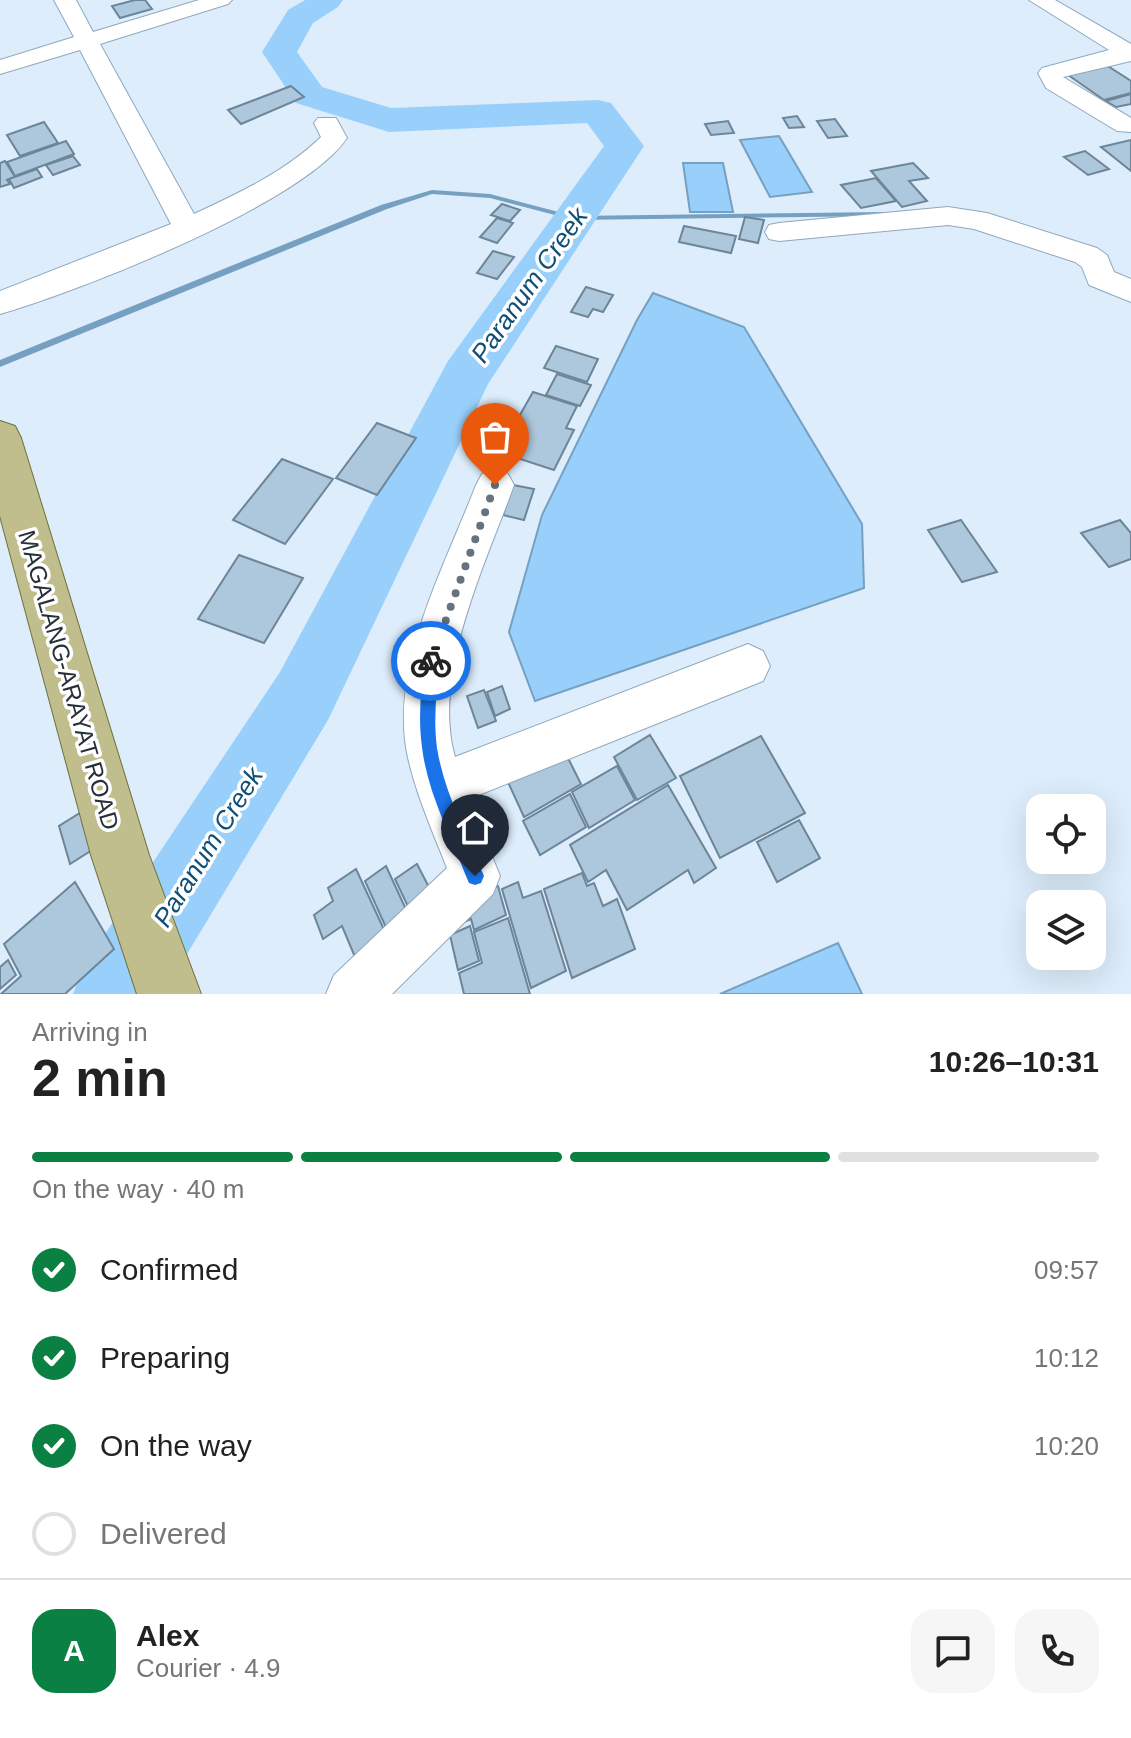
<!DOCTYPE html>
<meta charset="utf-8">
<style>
body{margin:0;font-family:Arial,sans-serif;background:#f6f6f6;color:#222;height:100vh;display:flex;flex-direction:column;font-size:30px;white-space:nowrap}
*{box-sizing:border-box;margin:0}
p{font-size:26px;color:#767676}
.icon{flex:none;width:44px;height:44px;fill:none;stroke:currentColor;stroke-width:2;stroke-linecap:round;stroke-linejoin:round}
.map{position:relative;height:994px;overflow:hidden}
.side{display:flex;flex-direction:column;background:#fff;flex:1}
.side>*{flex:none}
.fabs{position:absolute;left:1026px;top:794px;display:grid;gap:16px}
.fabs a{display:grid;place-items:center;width:80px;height:80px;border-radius:16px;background:#fff;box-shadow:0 8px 32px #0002;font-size:40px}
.pin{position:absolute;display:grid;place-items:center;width:68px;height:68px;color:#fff;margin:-82px -34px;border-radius:50% 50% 50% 0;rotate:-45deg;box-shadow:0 0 8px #0007}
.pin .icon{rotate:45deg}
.courier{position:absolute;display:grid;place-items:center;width:80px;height:80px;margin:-40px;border:6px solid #1a73e8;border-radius:50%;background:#fff;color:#222;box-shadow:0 2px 10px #0007}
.overview em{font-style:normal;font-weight:800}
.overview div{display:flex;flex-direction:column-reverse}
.overview{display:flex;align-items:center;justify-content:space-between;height:136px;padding:0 32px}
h1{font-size:52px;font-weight:800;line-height:60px}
.bar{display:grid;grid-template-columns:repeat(4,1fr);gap:12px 8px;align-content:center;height:96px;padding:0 32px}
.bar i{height:10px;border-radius:6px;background:#e0e0e0}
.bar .active{background:#0b8043}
.bar p{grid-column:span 4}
.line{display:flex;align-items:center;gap:20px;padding:0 32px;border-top:2px solid #e0e0e0}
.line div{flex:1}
.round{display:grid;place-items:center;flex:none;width:84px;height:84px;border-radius:24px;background:#f6f6f6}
ol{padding:0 32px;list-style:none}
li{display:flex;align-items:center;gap:24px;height:88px}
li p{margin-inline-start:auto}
li .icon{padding:8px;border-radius:50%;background:#0b8043;color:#fff;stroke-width:4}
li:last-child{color:#767676}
li i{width:44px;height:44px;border:4px solid #e0e0e0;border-radius:50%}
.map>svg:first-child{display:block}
.water{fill:#99d0fb;stroke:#76a0c1;stroke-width:2}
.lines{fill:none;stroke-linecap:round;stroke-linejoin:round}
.stream{fill:#76a0c1;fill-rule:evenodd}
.river{fill:#99d0fb;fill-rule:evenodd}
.building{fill:#adc7dc;stroke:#6c8598;stroke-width:2}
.minor-casing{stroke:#8ea8bc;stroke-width:2}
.primary-casing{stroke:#6f703d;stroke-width:2}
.minor{fill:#fff;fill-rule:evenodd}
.primary{fill:#c0be8c;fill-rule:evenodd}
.route{fill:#1a73e8}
.done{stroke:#66727d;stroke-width:8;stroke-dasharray:0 14.4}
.labels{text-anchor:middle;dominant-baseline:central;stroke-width:7;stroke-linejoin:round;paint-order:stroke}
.street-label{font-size:24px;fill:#263039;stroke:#fff}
.water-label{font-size:26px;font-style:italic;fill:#0e4f77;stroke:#fff}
</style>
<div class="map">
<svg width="1131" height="994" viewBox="0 0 1131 994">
<rect width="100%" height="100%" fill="#ddedfb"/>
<!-- water -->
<g class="water">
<path d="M 779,136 L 812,192 L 770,197 L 740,140 Z"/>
<path d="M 683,163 L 723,163 L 733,212 L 690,212 Z"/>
<path d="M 653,293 L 744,327 L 862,524 L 864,588 L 535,701 L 509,632 L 542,515 L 637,320 Z"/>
<path d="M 838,943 L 862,994 L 720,994 Z"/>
</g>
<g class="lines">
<!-- stream -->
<path class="stream" d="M 432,190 L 490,194 L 574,216 L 885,212 L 889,214 L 885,216 L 574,220 L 490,198 L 432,194 L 387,209 L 0,367 L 0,360 L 381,205 Z"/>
<!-- river -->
<path class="river" d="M 305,0 L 343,0 L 338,7 L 313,23 L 297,52 L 322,87 L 391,108 L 598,100 L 611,103 L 644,146 L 488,384 L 328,720 L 163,994 L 73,994 L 85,964 L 280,672 L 448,361 L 604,146 L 587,123 L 389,132 L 296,103 L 262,52 L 288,10 Z"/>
</g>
<!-- building -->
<g class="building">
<path d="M 135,0 L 145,0 L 152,9 L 120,18 L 112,6 Z"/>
<path d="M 1100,61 L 1131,81 L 1131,93 L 1104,100 L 1061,70 Z"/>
<path d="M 291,86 L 304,97 L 241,124 L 228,110 Z"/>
<path d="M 1131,94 L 1131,104 L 1116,107 L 1106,101 Z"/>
<path d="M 797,116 L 804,127 L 789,128 L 783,118 Z"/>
<path d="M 835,119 L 847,136 L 828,138 L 817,121 Z"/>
<path d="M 728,121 L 734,133 L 711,135 L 705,124 Z"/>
<path d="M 44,122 L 58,143 L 20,156 L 7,135 Z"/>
<path d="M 1131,140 L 1131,171 L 1101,147 Z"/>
<path d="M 66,141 L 74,154 L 15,176 L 7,162 Z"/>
<path d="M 1085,151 L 1109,169 L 1088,175 L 1064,157 Z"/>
<path d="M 73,156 L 80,165 L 53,175 L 46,165 Z"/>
<path d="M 5,161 L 15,177 L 7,180 L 10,184 L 0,187 L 0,163 Z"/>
<path d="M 913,163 L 928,178 L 909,181 L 927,201 L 902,207 L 871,171 Z"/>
<path d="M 37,169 L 42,177 L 14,188 L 9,179 Z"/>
<path d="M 876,178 L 896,201 L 861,208 L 841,185 Z"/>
<path d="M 502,204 L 520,210 L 510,221 L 491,215 Z"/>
<path d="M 745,217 L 764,220 L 758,243 L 739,239 Z"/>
<path d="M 497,218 L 513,223 L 497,243 L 480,237 Z"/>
<path d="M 684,226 L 736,236 L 731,253 L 679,242 Z"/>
<path d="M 493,251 L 514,257 L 497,279 L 477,273 Z"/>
<path d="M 586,287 L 613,295 L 603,312 L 593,309 L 588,317 L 571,312 Z"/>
<path d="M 556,346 L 598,359 L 587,382 L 544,368 Z"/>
<path d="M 557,374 L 591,385 L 580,406 L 546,395 Z"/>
<path d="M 533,392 L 577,406 L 566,428 L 574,430 L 554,470 L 499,452 Z"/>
<path d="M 377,423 L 416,438 L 377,495 L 336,478 Z"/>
<path d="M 282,459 L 333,479 L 285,544 L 233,520 Z"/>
<path d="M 513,485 L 534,489 L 524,520 L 503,515 Z"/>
<path d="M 961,520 L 997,572 L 962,582 L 928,530 Z"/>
<path d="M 1120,520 L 1131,533 L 1131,559 L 1109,567 L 1081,533 Z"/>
<path d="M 239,555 L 303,578 L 264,643 L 198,619 Z"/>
<path d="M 502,686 L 510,709 L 495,716 L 487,692 Z"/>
<path d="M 484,690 L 496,721 L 478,728 L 467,696 Z"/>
<path d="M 650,735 L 676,778 L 637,800 L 614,757 Z"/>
<path d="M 761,736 L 805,813 L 720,858 L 680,776 Z"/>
<path d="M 563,748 L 581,784 L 524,817 L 507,780 Z"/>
<path d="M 617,766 L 635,800 L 589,828 L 572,792 Z"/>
<path d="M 668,785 L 716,868 L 694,883 L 688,870 L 627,910 L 606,870 L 588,882 L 570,845 Z"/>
<path d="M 570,794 L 586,827 L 540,855 L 523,821 Z"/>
<path d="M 99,801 L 111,838 L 70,864 L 59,826 Z"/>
<path d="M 799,820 L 820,858 L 777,882 L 757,842 Z"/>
<path d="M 417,864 L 435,899 L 412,915 L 395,879 Z"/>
<path d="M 386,866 L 409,916 L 388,932 L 365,881 Z"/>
<path d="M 356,869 L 386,934 L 355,957 L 342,926 L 323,939 L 314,915 L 333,901 L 328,888 Z"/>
<path d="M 582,873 L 587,886 L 594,883 L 603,906 L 617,899 L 635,949 L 572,978 L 544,889 Z"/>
<path d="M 75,882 L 114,949 L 65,994 L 1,994 L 21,976 L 4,944 Z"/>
<path d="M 518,882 L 523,898 L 541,891 L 566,971 L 531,988 L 502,889 Z"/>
<path d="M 498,886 L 506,915 L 474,930 L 471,919 L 448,929 L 443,909 Z"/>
<path d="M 508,918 L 530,994 L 464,994 L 459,973 L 482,963 L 474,932 Z"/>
<path d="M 470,926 L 479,961 L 458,970 L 450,935 Z"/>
<path d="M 8,960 L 16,975 L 0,989 L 0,967 Z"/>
</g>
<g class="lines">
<!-- minor casing -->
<g class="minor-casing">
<g id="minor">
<path d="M 54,0 L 76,0 L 93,32 L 199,0 L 232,0 L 228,4 L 100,44 L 194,214 C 239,193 285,172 321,137 L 314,123 L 318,118 L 336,118 L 347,138 C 302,204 80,291 0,314 L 0,291 L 171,224 L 80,50 L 0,74 L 0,60 L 74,37 Z"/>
<path d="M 1029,0 L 1055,0 L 1131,44 L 1131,61 L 1063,77 L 1131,118 L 1131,132 L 1117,131 L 1046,88 L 1038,73 L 1042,68 L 1109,50 Z"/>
<path d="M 948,207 L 987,213 L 1097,248 L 1107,255 L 1114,272 L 1131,279 L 1131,302 L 1089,285 L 1082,267 L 1075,262 L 974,229 L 948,225 L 779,241 L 769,239 L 765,232 L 769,225 L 779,223 Z"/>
<path d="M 495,469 L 508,474 L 514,485 C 486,563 431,675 455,757 L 748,644 L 763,651 L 770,666 L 763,681 L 469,799 L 500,876 L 493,894 L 392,994 L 326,994 L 334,975 L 447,868 C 432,830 415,792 407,753 C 390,665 445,566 476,485 L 482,474 Z"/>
</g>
</g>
<!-- primary casing -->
<g class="primary-casing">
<path id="primary" d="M 0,421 L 15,426 L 21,438 L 149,855 L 201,994 L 137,994 L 91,855 L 0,516 Z"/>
</g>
<!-- minor -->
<use href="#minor" class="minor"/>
<!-- primary -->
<use href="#primary" class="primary"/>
</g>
<!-- route -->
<path class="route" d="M 431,653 L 439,661 C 437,690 433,718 437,748 C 444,792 467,835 484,876 L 481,883 L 475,885 L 469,883 L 466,876 C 450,835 427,791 422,747 C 418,718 421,690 424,661 Z"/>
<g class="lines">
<!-- done -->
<path class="done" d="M 431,661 L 495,485"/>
</g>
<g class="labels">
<!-- street labels -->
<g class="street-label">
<text transform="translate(69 680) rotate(74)">MAGALANG-ARAYAT ROAD</text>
</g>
<!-- water labels -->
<g class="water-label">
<text transform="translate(529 285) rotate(-55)">Paranum Creek</text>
<text transform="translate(208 847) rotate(-58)">Paranum Creek</text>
</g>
</g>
</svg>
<div class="fabs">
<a><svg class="icon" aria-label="locate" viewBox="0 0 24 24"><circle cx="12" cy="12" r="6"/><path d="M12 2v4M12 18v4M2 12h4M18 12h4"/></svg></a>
<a><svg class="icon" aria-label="layers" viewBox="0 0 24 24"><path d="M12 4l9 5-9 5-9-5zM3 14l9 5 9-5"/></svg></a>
</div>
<div class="pin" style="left:495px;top:485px;background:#ea580c"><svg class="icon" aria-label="bag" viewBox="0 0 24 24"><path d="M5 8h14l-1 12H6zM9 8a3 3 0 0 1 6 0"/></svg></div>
<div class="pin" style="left:475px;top:876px;background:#1f2937"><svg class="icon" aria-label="home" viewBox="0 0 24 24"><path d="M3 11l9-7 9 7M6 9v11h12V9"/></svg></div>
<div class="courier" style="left:431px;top:661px"><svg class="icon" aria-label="bike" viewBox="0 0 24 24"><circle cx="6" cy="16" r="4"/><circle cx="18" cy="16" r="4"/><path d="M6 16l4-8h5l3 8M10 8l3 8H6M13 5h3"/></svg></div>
</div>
<section class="side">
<div class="overview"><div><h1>2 min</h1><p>Arriving in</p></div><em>10:26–10:31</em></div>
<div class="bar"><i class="active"></i><i class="active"></i><i class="active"></i><i></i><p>On the way · 40 m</p></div>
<ol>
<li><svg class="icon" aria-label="check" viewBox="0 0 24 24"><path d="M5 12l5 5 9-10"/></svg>Confirmed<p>09:57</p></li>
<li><svg class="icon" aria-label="check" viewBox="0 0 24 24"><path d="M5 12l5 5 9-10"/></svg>Preparing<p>10:12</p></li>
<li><svg class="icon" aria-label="check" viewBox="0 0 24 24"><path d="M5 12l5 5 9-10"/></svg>On the way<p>10:20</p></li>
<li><i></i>Delivered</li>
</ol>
<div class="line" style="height:144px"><b class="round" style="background:#0b8043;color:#fff">A</b><div><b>Alex</b><p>Courier · 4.9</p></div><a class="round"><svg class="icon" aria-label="chat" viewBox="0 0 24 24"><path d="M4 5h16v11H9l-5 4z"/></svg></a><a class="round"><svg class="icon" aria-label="phone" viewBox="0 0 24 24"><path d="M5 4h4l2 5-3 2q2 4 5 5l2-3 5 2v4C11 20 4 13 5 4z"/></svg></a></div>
</section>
